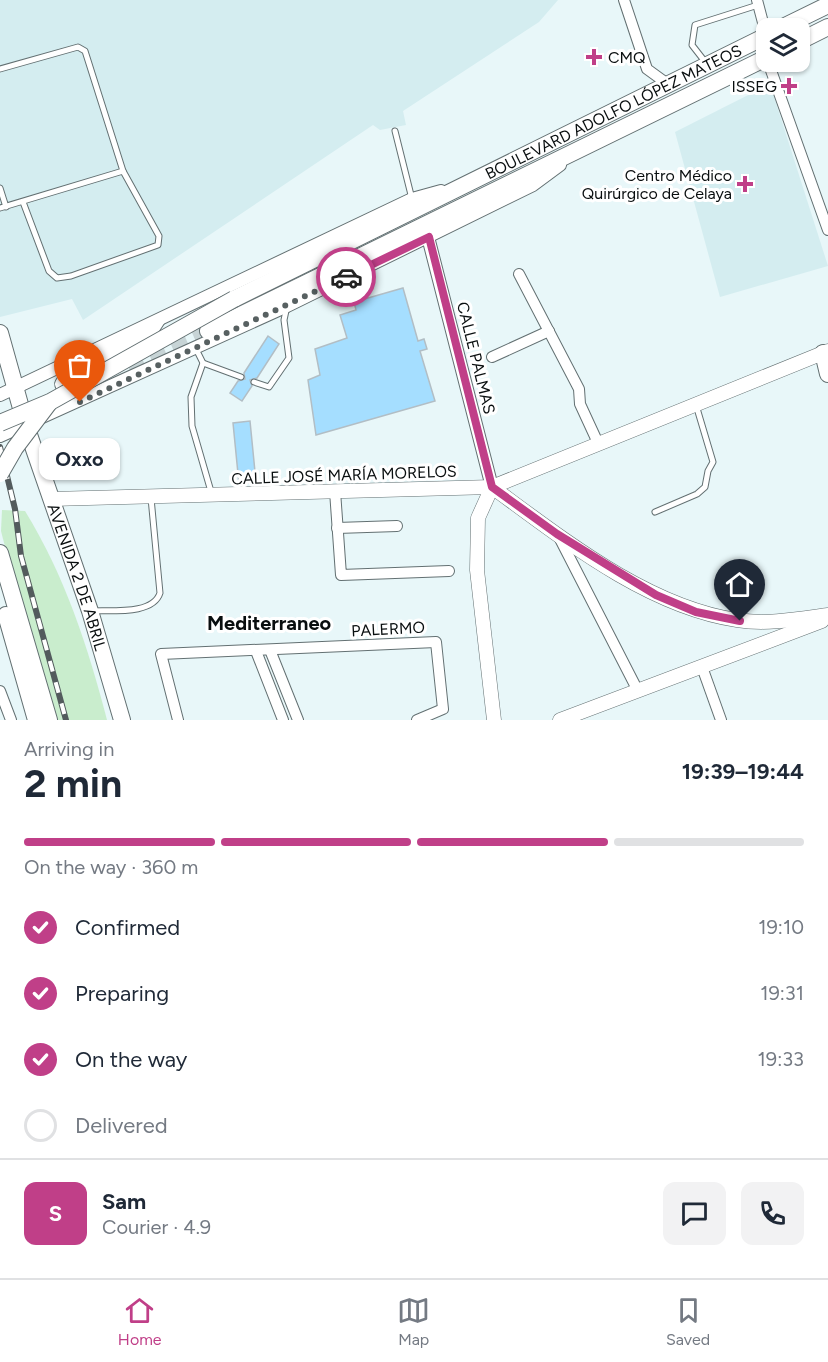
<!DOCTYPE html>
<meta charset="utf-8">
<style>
body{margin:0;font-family:Figtree,sans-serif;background:#f2f2f3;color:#1f2937;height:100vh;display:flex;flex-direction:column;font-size:22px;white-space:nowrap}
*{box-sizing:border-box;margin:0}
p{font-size:20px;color:#747a83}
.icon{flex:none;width:33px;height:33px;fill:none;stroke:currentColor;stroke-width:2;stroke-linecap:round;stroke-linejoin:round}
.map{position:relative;height:720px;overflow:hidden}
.sheet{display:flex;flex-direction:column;background:#fff;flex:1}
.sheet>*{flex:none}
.controls{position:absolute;left:756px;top:18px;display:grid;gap:12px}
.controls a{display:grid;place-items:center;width:54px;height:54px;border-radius:12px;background:#fff;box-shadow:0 2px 4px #0004;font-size:30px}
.pin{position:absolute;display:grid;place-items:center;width:51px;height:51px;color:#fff;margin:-62px -26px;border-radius:50% 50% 50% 0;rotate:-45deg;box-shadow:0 0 6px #0007}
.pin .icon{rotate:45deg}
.courier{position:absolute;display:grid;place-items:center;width:60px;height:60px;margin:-30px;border:4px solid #c03f88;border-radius:50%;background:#fff;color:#222;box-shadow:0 2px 8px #0007}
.bubble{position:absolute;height:42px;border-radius:12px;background:#fff;box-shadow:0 2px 4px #0004;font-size:20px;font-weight:700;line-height:42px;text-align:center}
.summary em{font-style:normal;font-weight:700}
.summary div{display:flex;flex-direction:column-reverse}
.summary{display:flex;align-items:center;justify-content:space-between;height:102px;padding:0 24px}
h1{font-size:39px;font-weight:700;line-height:45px}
.bar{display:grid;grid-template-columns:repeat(4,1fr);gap:9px 6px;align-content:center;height:72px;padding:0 24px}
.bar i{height:8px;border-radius:4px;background:#e0e1e3}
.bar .current{background:#c03f88}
.bar p{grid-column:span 4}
.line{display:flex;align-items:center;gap:15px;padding:0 24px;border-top:2px solid #e0e1e3}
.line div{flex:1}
.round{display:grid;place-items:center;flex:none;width:63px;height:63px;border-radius:12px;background:#f2f2f3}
ol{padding:0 24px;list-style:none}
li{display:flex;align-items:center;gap:18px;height:66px}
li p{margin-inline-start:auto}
li .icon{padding:6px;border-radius:50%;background:#c03f88;color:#fff;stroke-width:4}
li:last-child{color:#747a83}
li i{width:33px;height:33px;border:3px solid #e0e1e3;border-radius:50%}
.tabs{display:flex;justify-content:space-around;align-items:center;height:84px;border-top:2px solid #e0e1e3;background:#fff;font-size:16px;color:#747a83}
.tabs a{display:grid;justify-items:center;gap:3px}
.tabs .current{color:#c03f88}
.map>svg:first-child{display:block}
.built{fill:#d4edf0}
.green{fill:#c9edcd}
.building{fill:#a5deff;stroke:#b2bec5;stroke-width:1.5}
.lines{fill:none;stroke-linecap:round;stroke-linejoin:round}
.primary-tunnel{stroke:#c7d4d6;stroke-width:16;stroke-dasharray:16 8;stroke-linecap:butt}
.service-casing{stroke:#637072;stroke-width:7}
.minor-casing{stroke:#637072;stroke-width:12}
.tertiary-casing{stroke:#637072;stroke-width:14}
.secondary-casing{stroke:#637072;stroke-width:15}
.primary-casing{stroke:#637072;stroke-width:18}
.service{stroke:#fff;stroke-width:5}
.minor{stroke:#fff;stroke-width:10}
.tertiary{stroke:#fff;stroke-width:12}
.secondary{stroke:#fff;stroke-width:14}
.primary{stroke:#fff;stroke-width:16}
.rail-casing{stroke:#535b5d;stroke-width:6}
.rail{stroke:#fff;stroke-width:4;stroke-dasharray:11;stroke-linecap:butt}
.primary-bridge-casing{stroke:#637072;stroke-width:18;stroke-linecap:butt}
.primary-bridge{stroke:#fff;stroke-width:16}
.done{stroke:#576061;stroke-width:6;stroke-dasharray:0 10.8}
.route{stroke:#c03f88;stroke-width:8}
.poi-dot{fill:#c03f88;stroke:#fff;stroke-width:2}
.labels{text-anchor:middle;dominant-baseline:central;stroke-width:6;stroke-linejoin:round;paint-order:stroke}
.poi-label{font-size:16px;fill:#090e0f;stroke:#fff;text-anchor:end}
.street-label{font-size:16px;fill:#090e0f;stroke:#fff}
.quarter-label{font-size:20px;font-weight:bold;fill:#090e0f;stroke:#fff}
</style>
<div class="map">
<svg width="828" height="720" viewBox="0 0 828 720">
<rect width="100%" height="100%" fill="#e8f7f9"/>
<!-- built -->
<g class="built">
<path d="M 0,0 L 558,0 L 539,22 L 403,111 L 406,125 L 380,130 L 373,125 L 83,320 L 72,299 L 0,317 Z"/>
<path d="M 770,84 L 828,266 L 720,297 L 675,132 Z"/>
</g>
<!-- green -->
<path class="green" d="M 2,510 L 25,511 C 65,576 88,647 107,720 L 49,720 L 1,531 Z"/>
<!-- building -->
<g class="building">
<path d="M 403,288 L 418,341 L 424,339 L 427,349 L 420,351 L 435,401 L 316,435 L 308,380 L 320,375 L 315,349 L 347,338 L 340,315 L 356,310 L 354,302 Z"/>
<path d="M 268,336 L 279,344 L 257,378 L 250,380 L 252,386 L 242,401 L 230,393 L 238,381 L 245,379 L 244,373 Z"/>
<path d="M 250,421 L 256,482 L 239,484 L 233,423 Z"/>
</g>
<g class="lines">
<!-- primary-tunnel -->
<path class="primary-tunnel" d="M 128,366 L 208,331"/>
<!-- service casing -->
<g class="service-casing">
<g id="service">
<path d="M 706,63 L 692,45 L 695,25 L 758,5"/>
<path d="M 0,69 L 78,47 L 85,51 L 123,171"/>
<path d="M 395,131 L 412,199"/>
<path d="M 0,188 L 6,207"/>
<path d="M 0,208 L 123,171 L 159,236 L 158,245 L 71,276 L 57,278 L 49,271 L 23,202"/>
<path d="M 196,349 L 203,363 L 241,377"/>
<path d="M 203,363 L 191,397 L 192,426 L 212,495"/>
<path d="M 254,382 L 269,387 L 289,358 L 284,320 L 287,306"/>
<path d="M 655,512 L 697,494 L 705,487 L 708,471 L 713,462 L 696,405"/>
<path d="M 92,611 C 112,610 153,615 160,593 L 151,498"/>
</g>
</g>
<!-- minor casing -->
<g class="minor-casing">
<g id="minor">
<path d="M 624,0 L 647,69 L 669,85"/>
<path d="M 757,0 L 766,34"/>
<path d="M 768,62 L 828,230"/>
<path d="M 519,274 L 579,389 L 580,404 L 598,443"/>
<path d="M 492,357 L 549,331"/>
<path d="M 335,491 L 341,575 L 449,571"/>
<path d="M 337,528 L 397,526"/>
<path d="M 559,537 L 638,691"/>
<path d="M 270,650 L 298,720"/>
<path d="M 256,651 L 283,720"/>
<path d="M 702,667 L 721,720"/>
<path d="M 0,691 L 11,720"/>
<path d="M 178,720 L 161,654 L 436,642 L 443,709 L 417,720"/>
</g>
</g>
<!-- tertiary casing -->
<g class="tertiary-casing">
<g id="tertiary">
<path d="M 428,237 L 492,487"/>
<path d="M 0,395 L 412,199 L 441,191"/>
<path d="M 69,396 L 66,395 L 61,384 L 66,376 L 150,334 L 159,320"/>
<path d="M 0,436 L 287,306 L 533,185 L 560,165"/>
</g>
</g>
<!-- secondary casing -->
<g class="secondary-casing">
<g id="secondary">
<path d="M 492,487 C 563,539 648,607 737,620 C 766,625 799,619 828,615"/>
<path d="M 492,487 L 478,518 L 477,570 L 494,720"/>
<path d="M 51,499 L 492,487 L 828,351"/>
<path d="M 560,720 L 822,621"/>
</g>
</g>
<!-- primary casing -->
<g class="primary-casing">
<g id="primary">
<path d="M 781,28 L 828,5"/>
<path d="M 800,41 L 828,27"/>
<path id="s1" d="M 234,299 L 766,36"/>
<path d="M 208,331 L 766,58"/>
<path id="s2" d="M 0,333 L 26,426 L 90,611 L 122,720"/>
<path d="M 823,353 L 828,374"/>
<path d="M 0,553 L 49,720"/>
<path d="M 6,615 L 36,720"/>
</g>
</g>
<!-- service -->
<use href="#service" class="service"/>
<!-- minor -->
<use href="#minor" class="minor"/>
<!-- tertiary -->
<use href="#tertiary" class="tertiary"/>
<!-- secondary -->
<use href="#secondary" class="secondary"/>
<!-- primary -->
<use href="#primary" class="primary"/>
<!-- rail casing -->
<g class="rail-casing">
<path id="rail" d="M 0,447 L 15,509 L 21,556 L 66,720"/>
</g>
<!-- rail -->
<use href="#rail" class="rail"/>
<!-- primary-bridge casing -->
<g class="primary-bridge-casing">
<g id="primary-bridge">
<path d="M 0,423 L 50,402 L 234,299"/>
<path d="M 0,474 L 15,448 L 49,403"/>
</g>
</g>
<!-- primary-bridge -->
<use href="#primary-bridge" class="primary-bridge"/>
</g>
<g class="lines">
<!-- done -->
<path class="done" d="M 80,402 L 346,277"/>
<!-- route -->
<path class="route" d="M 346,277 L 429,237 L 492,487 L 557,534 L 656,595 L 696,612 L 740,621"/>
</g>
<!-- markers -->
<g class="poi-dot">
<path d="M591 48h6v6h6v6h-6v6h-6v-6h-6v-6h6z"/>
<path d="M786 77h6v6h6v6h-6v6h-6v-6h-6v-6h6z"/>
<path d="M742 175h6v6h6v6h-6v6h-6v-6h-6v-6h6z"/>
</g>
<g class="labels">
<!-- poi labels -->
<g class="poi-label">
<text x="608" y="57" text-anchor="start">CMQ</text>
<text x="777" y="86">ISSEG</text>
<text x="732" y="175">Centro Médico<tspan x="732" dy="18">Quirúrgico de Celaya</tspan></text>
</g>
<!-- street labels -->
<g class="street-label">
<text stroke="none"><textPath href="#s1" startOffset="423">BOULEVARD ADOLFO LÓPEZ MATEOS</textPath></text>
<text transform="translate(476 358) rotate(76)">CALLE PALMAS</text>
<text transform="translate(344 475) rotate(-2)">CALLE JOSÉ MARÍA MORELOS</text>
<text stroke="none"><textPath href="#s2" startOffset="256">AVENIDA 2 DE ABRIL</textPath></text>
<text transform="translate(388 629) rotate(-3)">PALERMO</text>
</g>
<!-- quarter labels -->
<g class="quarter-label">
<text x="269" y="623">Mediterraneo</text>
</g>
</g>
</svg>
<div class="controls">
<a><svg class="icon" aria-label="layers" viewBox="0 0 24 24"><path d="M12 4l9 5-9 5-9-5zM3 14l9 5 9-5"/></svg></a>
</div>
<div class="pin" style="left:80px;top:402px;background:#ea580c"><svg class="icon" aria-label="bag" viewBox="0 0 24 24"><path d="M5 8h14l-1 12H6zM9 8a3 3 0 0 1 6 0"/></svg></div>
<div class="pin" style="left:740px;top:621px;background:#1f2937"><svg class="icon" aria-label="home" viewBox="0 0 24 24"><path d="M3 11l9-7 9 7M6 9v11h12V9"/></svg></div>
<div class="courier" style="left:346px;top:277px"><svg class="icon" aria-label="car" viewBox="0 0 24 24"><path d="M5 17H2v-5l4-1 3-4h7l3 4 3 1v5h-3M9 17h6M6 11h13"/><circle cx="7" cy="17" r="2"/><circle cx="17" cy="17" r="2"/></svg></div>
<div class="bubble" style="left:39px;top:438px;width:81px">Oxxo</div>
</div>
<section class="sheet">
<div class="summary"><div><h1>2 min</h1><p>Arriving in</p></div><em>19:39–19:44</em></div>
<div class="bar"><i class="current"></i><i class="current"></i><i class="current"></i><i></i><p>On the way · 360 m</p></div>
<ol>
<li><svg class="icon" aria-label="check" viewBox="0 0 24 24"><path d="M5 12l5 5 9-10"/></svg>Confirmed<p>19:10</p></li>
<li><svg class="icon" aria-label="check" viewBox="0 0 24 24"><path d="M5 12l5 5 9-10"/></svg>Preparing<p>19:31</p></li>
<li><svg class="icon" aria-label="check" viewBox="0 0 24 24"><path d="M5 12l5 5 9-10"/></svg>On the way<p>19:33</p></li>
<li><i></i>Delivered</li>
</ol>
<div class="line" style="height:108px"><b class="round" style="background:#c03f88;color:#fff">S</b><div><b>Sam</b><p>Courier · 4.9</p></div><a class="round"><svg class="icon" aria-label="chat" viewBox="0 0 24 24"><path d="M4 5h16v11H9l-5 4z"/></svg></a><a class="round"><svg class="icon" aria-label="phone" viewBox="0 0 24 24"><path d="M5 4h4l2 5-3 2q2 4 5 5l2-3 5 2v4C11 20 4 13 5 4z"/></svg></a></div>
</section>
<nav class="tabs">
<a class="current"><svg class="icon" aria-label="home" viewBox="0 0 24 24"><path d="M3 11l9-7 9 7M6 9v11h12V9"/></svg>Home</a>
<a><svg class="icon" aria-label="map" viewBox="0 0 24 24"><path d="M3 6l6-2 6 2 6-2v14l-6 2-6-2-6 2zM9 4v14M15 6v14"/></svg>Map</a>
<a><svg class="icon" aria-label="saved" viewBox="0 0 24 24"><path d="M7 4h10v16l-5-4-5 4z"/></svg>Saved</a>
</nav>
